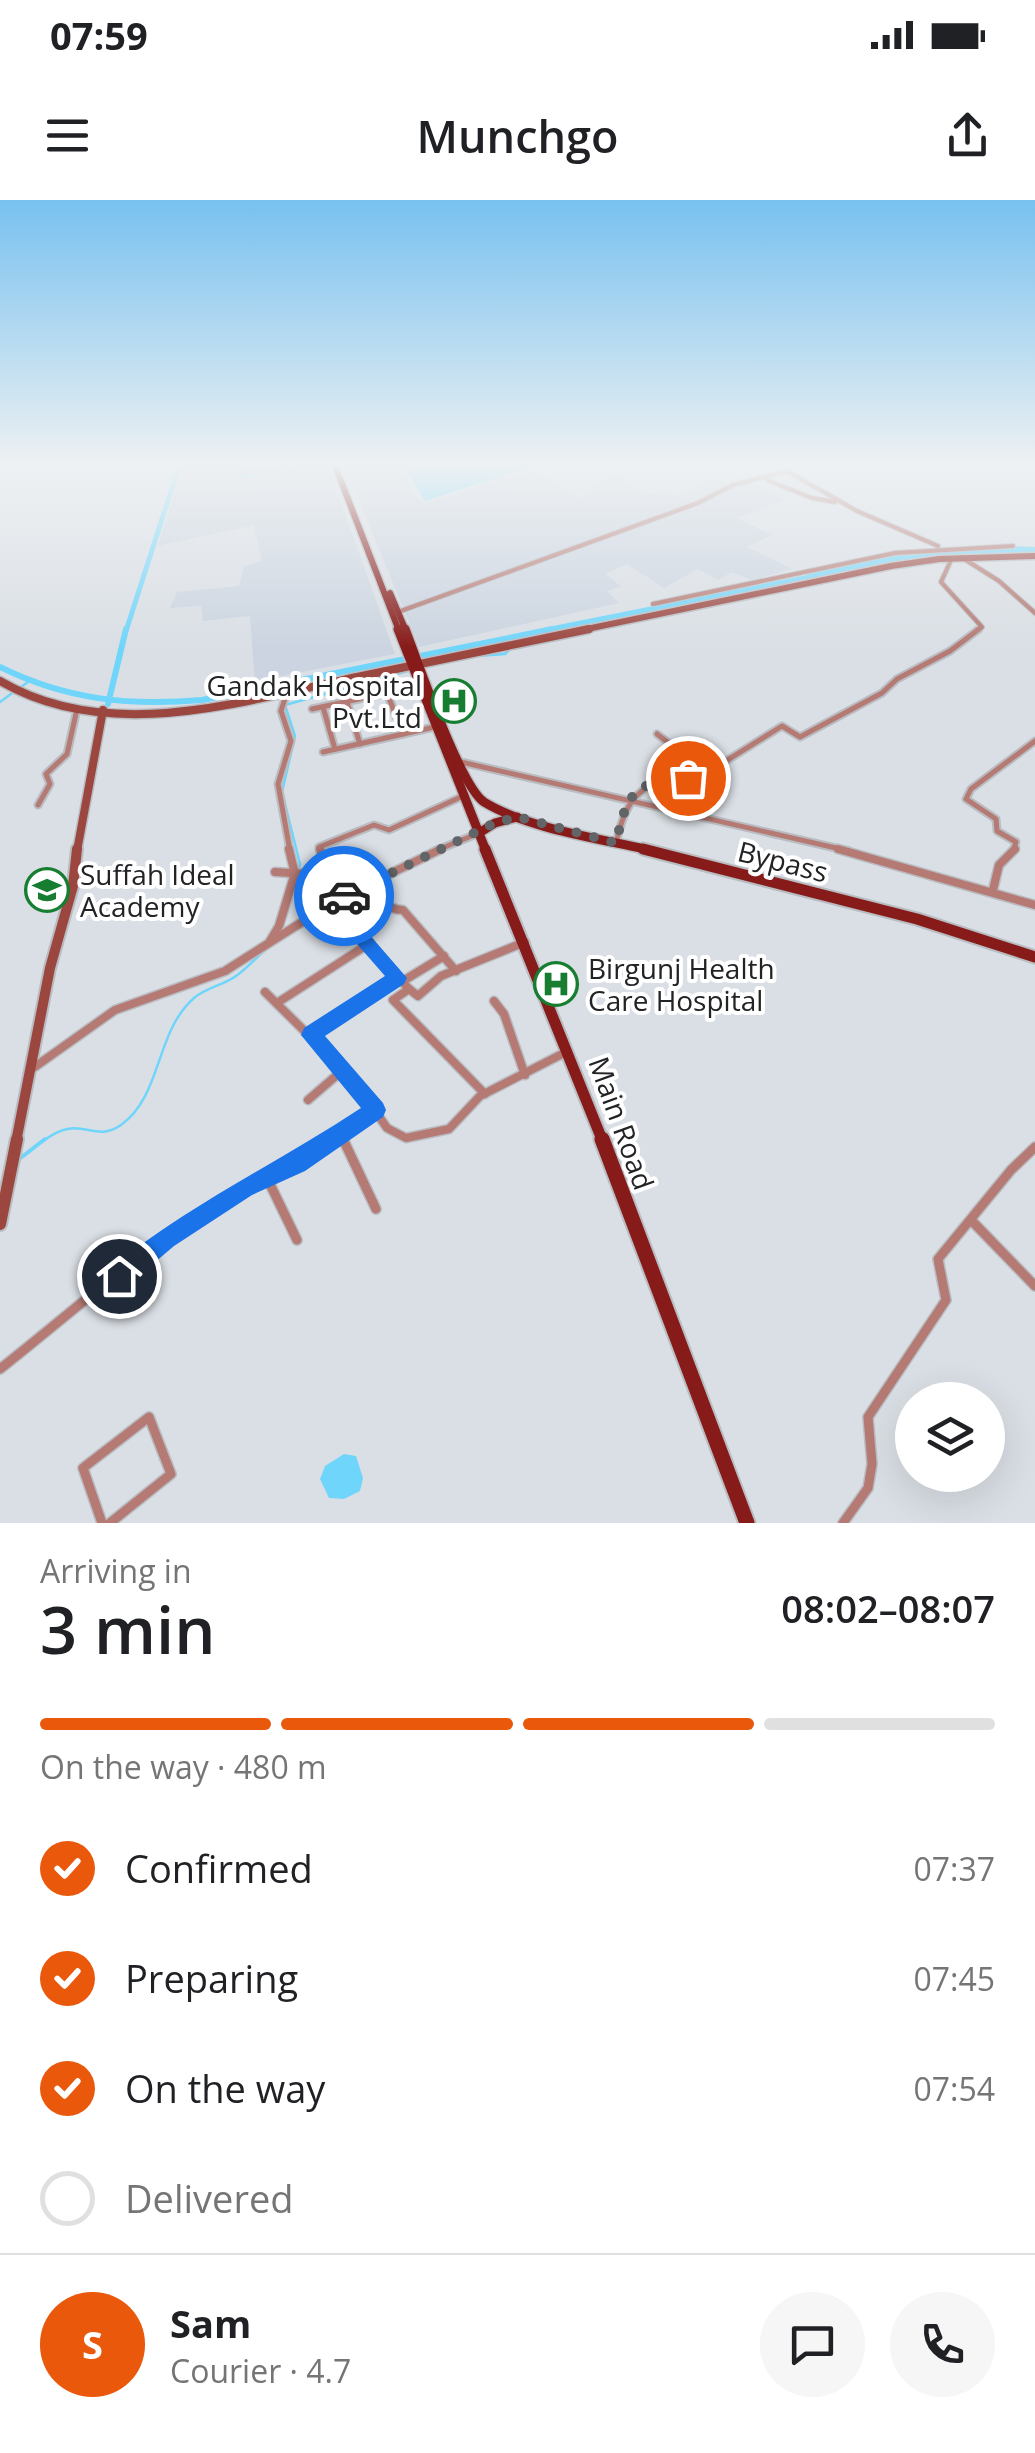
<!DOCTYPE html>
<meta charset="utf-8">
<style>
body{margin:0;font-family:"Open Sans",sans-serif;background:#f6f6f6;color:#202124;height:100vh;display:flex;flex-direction:column;font-size:38px;white-space:nowrap}
*{box-sizing:border-box;margin:0}
p{font-size:32px;color:#757577}
.icon{flex:none;width:55px;height:55px;fill:none;stroke:currentColor;stroke-width:2;stroke-linecap:round;stroke-linejoin:round}
.map{position:relative;height:1323px;overflow:hidden}
.side{display:flex;flex-direction:column;background:#fff;flex:1}
.side>*{flex:none}
.tools{position:absolute;left:895px;top:1182px;display:grid;gap:20px}
.tools a{display:grid;place-items:center;width:110px;height:110px;border-radius:50%;background:#fff;box-shadow:0 10px 40px #0002;font-size:50px}
.pin{position:absolute;display:grid;place-items:center;width:85px;height:85px;color:#fff;margin:-42px;border:5px solid #fff;border-radius:50%;box-shadow:0 2px 10px #0007}
.courier{position:absolute;display:grid;place-items:center;width:100px;height:100px;margin:-50px;border:8px solid #1a73e8;border-radius:50%;background:#fff;color:#222;box-shadow:0 2px 12px #0007}
.headline em{font-style:normal;font-weight:600}
.headline div{display:flex;flex-direction:column-reverse}
.headline{display:flex;align-items:center;justify-content:space-between;height:170px;padding:0 40px}
h1{font-size:65px;font-weight:600;line-height:75px}
.bar{display:grid;grid-template-columns:repeat(4,1fr);gap:15px 10px;align-content:center;height:120px;padding:0 40px}
.bar i{height:12px;border-radius:8px;background:#e0e0e0}
.bar .selected{background:#ea580c}
.bar p{grid-column:span 4}
.line{display:flex;align-items:center;gap:25px;padding:0 40px;border-top:2px solid #e0e0e0}
.line div{flex:1}
.round{display:grid;place-items:center;flex:none;width:105px;height:105px;border-radius:52px;background:#f6f6f6}
ol{padding:0 40px;list-style:none}
li{display:flex;align-items:center;gap:30px;height:110px}
li p{margin-inline-start:auto}
li .icon{padding:10px;border-radius:50%;background:#ea580c;color:#fff;stroke-width:4}
li:last-child{color:#757577}
li i{width:55px;height:55px;border:5px solid #e0e0e0;border-radius:50%}
.status{display:flex;justify-content:space-between;align-items:center;height:70px;padding:0 50px;background:#fff;direction:ltr}
.status svg{height:28px;fill:currentColor}
header{display:flex;justify-content:space-between;align-items:center;height:130px;padding:0 40px;background:#fff;font-size:45px;font-weight:600}
.map>svg:first-child{display:block}
.built{fill:#cbd4e0}
.water{fill:#70d5fa}
.lines{fill:none;stroke-linecap:round;stroke-linejoin:round}
.stream-far1{stroke:#70d5fa;stroke-width:2.5}
.stream{stroke:#70d5fa;stroke-width:4}
.canal-far1{stroke:#70d5fa;stroke-width:5}
.canal{stroke:#70d5fa;stroke-width:6}
.street-far3-casing{stroke:#b9bdc2;stroke-width:6}
.street-far2-casing{stroke:#b9bdc2;stroke-width:9}
.street-far1-casing{stroke:#b9bdc2;stroke-width:11}
.street-casing{stroke:#b9bdc2;stroke-width:12}
.secondary-far3-casing{stroke:#b9bdc2;stroke-width:9}
.secondary-far2-casing{stroke:#b9bdc2;stroke-width:11}
.secondary-far1-casing{stroke:#b9bdc2;stroke-width:14}
.secondary-casing{stroke:#b9bdc2;stroke-width:16}
.primary-far3-casing{stroke:#b9bdc2;stroke-width:9}
.primary-far2-casing{stroke:#b9bdc2;stroke-width:12}
.primary-far1-casing{stroke:#b9bdc2;stroke-width:15}
.primary-casing{stroke:#b9bdc2;stroke-width:19}
.street-far3{stroke:#b57a73;stroke-width:4}
.street-far2{stroke:#b57a73;stroke-width:5}
.street-far1{stroke:#b57a73;stroke-width:8}
.street{stroke:#b57a73;stroke-width:9}
.secondary-far3{stroke:#9b4740;stroke-width:6}
.secondary-far2{stroke:#9b4740;stroke-width:8}
.secondary-far1{stroke:#9b4740;stroke-width:10}
.secondary{stroke:#9b4740;stroke-width:12}
.primary-far3{stroke:#861b19;stroke-width:6}
.primary-far2{stroke:#861b19;stroke-width:9}
.primary-far1{stroke:#861b19;stroke-width:11}
.primary{stroke:#861b19;stroke-width:15}
.route{fill:#1a73e8}
.done{stroke:#626568;stroke-width:10;stroke-dasharray:0 18}
.labels{text-anchor:middle;dominant-baseline:central;stroke-width:8;stroke-linejoin:round;paint-order:stroke}
.poi-label{font-size:28px;fill:#212325;stroke:#fff;text-anchor:start}
.street-label{font-size:28px;fill:#212325;stroke:#fff}
</style>
<div class="status"><b>07:59</b><svg viewBox="0 0 49 12"><path d="M0 12V9h3v3zM5 12V6h3v6zM10 12V3h3v9zM15 12V0h3v12zM26 1h20v11H26zM47 4h2v5h-2z"/></svg></div>
<header><svg class="icon" aria-label="menu" viewBox="0 0 24 24"><path d="M4 6h16M4 12h16M4 18h16"/></svg>Munchgo<svg class="icon" aria-label="share" viewBox="0 0 24 24"><path d="M12 15V3M7 8l5-5 5 5M5 13v7h14v-7"/></svg></header>
<div class="map">
<svg width="1035" height="1323" viewBox="0 0 1035 1323">
<rect width="100%" height="100%" fill="#dadfe5"/>
<!-- built -->
<g class="built">
<path d="M 184,263 L 327,263 L 395,454 L 255,481 L 250,416 L 203,421 L 201,406 L 170,408 L 177,392 L 239,386 L 244,366 L 262,361 L 254,325 L 158,346 Z"/>
<path d="M 344,263 L 399,263 L 410,288 L 423,303 L 533,270 L 580,297 L 613,274 L 648,295 L 662,291 L 673,296 L 712,278 L 736,288 L 752,282 L 785,300 L 737,318 L 772,335 L 747,347 L 792,369 L 752,380 L 732,372 L 718,380 L 698,369 L 664,388 L 627,364 L 605,374 L 621,386 L 607,391 L 619,403 L 419,447 Z"/>
</g>
<!-- water -->
<g class="water">
<path d="M 401,263 L 545,263 L 425,301 Z"/>
<path d="M 1009,346 L 1035,347 L 1035,353 L 956,354 L 815,379 L 805,373 L 919,351 Z"/>
<path d="M 344,1254 L 356,1256 L 363,1278 L 360,1291 L 344,1299 L 329,1298 L 320,1279 L 325,1266 Z"/>
</g>
<g class="lines">
<!-- stream-far1 -->
<g class="stream-far1">
<path d="M 260,263 L 245,268 L 242,277 L 288,267 L 294,272"/>
<path d="M 477,456 L 505,454 L 511,448"/>
<path d="M 21,487 L 28,482"/>
<path d="M 0,502 L 15,491"/>
<path d="M 285,718 L 300,664 L 282,592 L 295,536 L 285,505 L 408,471"/>
<path d="M 42,942 C 81,911 92,945 121,925 C 162,896 155,832 194,798 C 205,788 224,785 236,776 C 246,769 255,759 265,750"/>
</g>
<!-- stream -->
<path class="stream" d="M 18,960 L 45,939"/>
<!-- canal-far1 -->
<g class="canal-far1">
<path d="M 126,431 L 180,263"/>
<path d="M 541,431 L 820,375"/>
</g>
<!-- canal -->
<g class="canal">
<path d="M 0,467 C 67,500 128,506 202,500 L 553,429"/>
<path d="M 108,504 L 126,429"/>
</g>
<!-- street-far3 casing -->
<g class="street-far3-casing">
<g id="street-far3">
<path d="M 787,271 L 857,311 L 938,346"/>
<path d="M 767,280 L 812,298 L 835,302"/>
<path d="M 961,357 L 999,381 L 1035,413"/>
<path d="M 952,358 L 941,382 L 982,427 L 976,431"/>
<path d="M 653,404 L 895,353 L 1013,346"/>
<path d="M 398,412 L 698,303 L 733,285 L 787,271 L 782,263"/>
</g>
</g>
<!-- street-far2 casing -->
<g class="street-far2-casing">
<g id="street-far2">
<path d="M 287,492 L 281,511 L 291,541 L 278,584 L 290,651"/>
<path d="M 347,502 L 360,544"/>
<path d="M 323,507 L 335,549"/>
<path d="M 312,509 L 387,493 L 403,534"/>
<path d="M 657,534 L 691,560"/>
<path d="M 323,552 L 439,526"/>
<path d="M 461,562 L 849,651"/>
<path d="M 677,569 L 706,550"/>
<path d="M 38,605 L 50,584 L 46,574 L 67,554 L 77,509"/>
<path d="M 616,643 C 627,597 636,592 677,569 L 694,581 L 782,526 L 800,537 L 882,493 L 897,479 L 950,451 L 979,429"/>
<path d="M 320,651 L 319,647 L 374,625 L 389,630 L 463,596"/>
<path d="M 435,651 L 479,633"/>
<path d="M 1013,651 L 1016,642 L 997,631 L 996,619 L 966,599 L 971,589 L 1035,541"/>
</g>
</g>
<!-- street-far1 casing -->
<g class="street-far1-casing">
<g id="street-far1">
<path d="M 289,649 L 294,670"/>
<path d="M 838,649 L 1035,705"/>
<path d="M 275,672 L 307,674 L 326,669 L 320,649"/>
<path d="M 371,683 C 378,696 386,710 403,710 L 456,771"/>
<path d="M 993,690 L 999,665 L 1015,649"/>
<path d="M 340,698 L 356,731 L 409,789 L 393,800 L 485,894"/>
<path d="M 270,741 L 279,726 L 295,673"/>
<path d="M 403,781 L 444,756"/>
<path d="M 409,789 L 418,796 L 441,776 L 525,742"/>
<path d="M 265,792 L 354,880 L 387,928 L 406,938 L 449,929 L 480,896 L 568,851"/>
<path d="M 494,801 L 504,814 L 525,875"/>
<path d="M 277,803 L 370,743"/>
<path d="M 311,835 L 397,779"/>
<path d="M 29,871 L 115,810 L 225,771 L 340,698 L 441,649"/>
<path d="M 308,900 L 344,869"/>
<path d="M 340,934 L 345,942"/>
<path d="M 329,942 L 376,910"/>
</g>
</g>
<!-- street casing -->
<g class="street-casing">
<g id="street">
<path d="M 343,939 L 376,1009"/>
<path d="M 267,978 L 297,1040"/>
<path d="M 971,1020 L 1035,1086"/>
<path d="M 0,1169 C 56,1125 110,1077 168,1036 C 221,1000 280,975 333,939"/>
<path d="M 102,1323 L 83,1268 L 149,1217 L 171,1274 L 110,1323"/>
<path d="M 843,1323 L 868,1288 L 872,1264 L 868,1217 L 946,1100 L 938,1059 L 1011,970 L 1035,947"/>
</g>
</g>
<!-- secondary-far3 casing -->
<g class="secondary-far3-casing">
<path id="secondary-far3" d="M 577,431 L 891,366 L 939,359 L 1035,356"/>
</g>
<!-- secondary-far2 casing -->
<g class="secondary-far2-casing">
<g id="secondary-far2">
<path d="M 0,481 C 109,545 243,501 357,477 C 435,461 512,445 589,429"/>
<path d="M 77,651 L 103,510"/>
</g>
</g>
<!-- secondary-far1 casing -->
<g class="secondary-far1-casing">
<path id="secondary-far1" d="M 16,942 L 50,768 L 73,686 L 77,649"/>
</g>
<!-- secondary casing -->
<g class="secondary-casing">
<path id="secondary" d="M 0,1024 L 17,939"/>
</g>
<!-- primary-far3 casing -->
<g class="primary-far3-casing">
<g id="primary-far3">
<path d="M 334,263 L 399,431"/>
<path d="M 390,393 L 406,431"/>
</g>
</g>
<!-- primary-far2 casing -->
<g class="primary-far2-casing">
<g id="primary-far2">
<path d="M 398,429 L 486,651"/>
<path d="M 405,429 C 418,462 460,586 484,602 C 528,629 603,639 653,651"/>
<path d="M 479,633 L 495,623 L 517,617"/>
</g>
</g>
<!-- primary-far1 casing -->
<g class="primary-far1-casing">
<g id="primary-far1">
<path d="M 485,649 L 603,942"/>
<path d="M 643,649 L 917,719 L 1035,757"/>
</g>
</g>
<!-- primary casing -->
<g class="primary-casing">
<path id="primary" d="M 602,939 L 747,1323"/>
</g>
<!-- street-far3 -->
<use href="#street-far3" class="street-far3"/>
<!-- street-far2 -->
<use href="#street-far2" class="street-far2"/>
<!-- street-far1 -->
<use href="#street-far1" class="street-far1"/>
<!-- street -->
<use href="#street" class="street"/>
<!-- secondary-far3 -->
<use href="#secondary-far3" class="secondary-far3"/>
<!-- secondary-far2 -->
<use href="#secondary-far2" class="secondary-far2"/>
<!-- secondary-far1 -->
<use href="#secondary-far1" class="secondary-far1"/>
<!-- secondary -->
<use href="#secondary" class="secondary"/>
<!-- primary-far3 -->
<use href="#primary-far3" class="primary-far3"/>
<!-- primary-far2 -->
<use href="#primary-far2" class="primary-far2"/>
<!-- primary-far1 -->
<use href="#primary-far1" class="primary-far1"/>
<!-- primary -->
<use href="#primary" class="primary"/>
</g>
<!-- sky -->
<linearGradient id="sky" x2="0" y2="1"><stop stop-color="#78c1ef"/><stop offset="0.59" stop-color="#eef1f3"/><stop offset="1" stop-color="#eef1f3" stop-opacity="0"/></linearGradient>
<rect width="1035" height="448" fill="url(#sky)"/>
<!-- route -->
<path class="route" d="M 344,689 L 353,696 L 350,701 L 362,726 L 407,778 L 404,784 L 325,836 L 383,903 L 386,910 L 383,917 L 305,971 L 252,995 L 174,1046 L 128,1085 L 119,1088 L 111,1085 L 107,1076 L 111,1068 C 189,1004 278,963 361,908 L 301,835 L 304,828 L 385,776 L 350,736 L 331,698 Z"/>
<g class="lines">
<!-- done -->
<path class="done" d="M 344,696 L 495,623 L 518,617 L 616,643 C 629,587 630,596 677,569 L 688,578"/>
</g>
<!-- icons -->
<defs>
<g id="hospital-ring" transform="scale(2.25)"><circle r="9.5" fill="#fff" stroke="#167d31" stroke-width="1.5"/><path d="M-5-5h3v3.5h4V-5h3V5h-3V1.5h-4V5h-3Z" fill="#167d31"/></g>
<g id="school-ring" transform="scale(2.25)"><circle r="9.5" fill="#fff" stroke="#167d31" stroke-width="1.5"/><path d="M0-5L7-2L0 1L-7-2ZM-4 1L0 2.5L4 1V4Q0 6-4 4Z" fill="#167d31"/></g>
</defs>
<g fill-rule="evenodd">
<use href="#hospital-ring" x="454" y="501"/>
<use href="#school-ring" x="47" y="690"/>
<use href="#hospital-ring" x="556" y="784"/>
</g>
<g class="labels">
<!-- poi labels -->
<g class="poi-label">
<text x="422" y="485" text-anchor="end">Gandak Hospital<tspan x="422" dy="32">Pvt.Ltd</tspan></text>
<text x="80" y="674">Suffah Ideal<tspan x="80" dy="32">Academy</tspan></text>
<text x="588" y="768">Birgunj Health<tspan x="588" dy="32">Care Hospital</tspan></text>
</g>
<!-- street labels -->
<g class="street-label">
<text transform="translate(783 661) rotate(14)">Bypass</text>
<text transform="translate(622 923) rotate(70)">Main Road</text>
</g>
</g>
</svg>
<div class="tools">
<a><svg class="icon" aria-label="layers" viewBox="0 0 24 24"><path d="M12 4l9 5-9 5-9-5zM3 14l9 5 9-5"/></svg></a>
</div>
<div class="pin" style="left:688px;top:578px;background:#ea580c"><svg class="icon" aria-label="bag" viewBox="0 0 24 24"><path d="M5 8h14l-1 12H6zM9 8a3 3 0 0 1 6 0"/></svg></div>
<div class="pin" style="left:119px;top:1076px;background:#1f2937"><svg class="icon" aria-label="home" viewBox="0 0 24 24"><path d="M3 11l9-7 9 7M6 9v11h12V9"/></svg></div>
<div class="courier" style="left:344px;top:696px"><svg class="icon" aria-label="car" viewBox="0 0 24 24"><path d="M5 17H2v-5l4-1 3-4h7l3 4 3 1v5h-3M9 17h6M6 11h13"/><circle cx="7" cy="17" r="2"/><circle cx="17" cy="17" r="2"/></svg></div>
</div>
<section class="side">
<div class="headline"><div><h1>3 min</h1><p>Arriving in</p></div><em>08:02–08:07</em></div>
<div class="bar"><i class="selected"></i><i class="selected"></i><i class="selected"></i><i></i><p>On the way · 480 m</p></div>
<ol>
<li><svg class="icon" aria-label="check" viewBox="0 0 24 24"><path d="M5 12l5 5 9-10"/></svg>Confirmed<p>07:37</p></li>
<li><svg class="icon" aria-label="check" viewBox="0 0 24 24"><path d="M5 12l5 5 9-10"/></svg>Preparing<p>07:45</p></li>
<li><svg class="icon" aria-label="check" viewBox="0 0 24 24"><path d="M5 12l5 5 9-10"/></svg>On the way<p>07:54</p></li>
<li><i></i>Delivered</li>
</ol>
<div class="line" style="height:180px"><b class="round" style="background:#ea580c;color:#fff">S</b><div><b>Sam</b><p>Courier · 4.7</p></div><a class="round"><svg class="icon" aria-label="chat" viewBox="0 0 24 24"><path d="M4 5h16v11H9l-5 4z"/></svg></a><a class="round"><svg class="icon" aria-label="phone" viewBox="0 0 24 24"><path d="M5 4h4l2 5-3 2q2 4 5 5l2-3 5 2v4C11 20 4 13 5 4z"/></svg></a></div>
</section>
